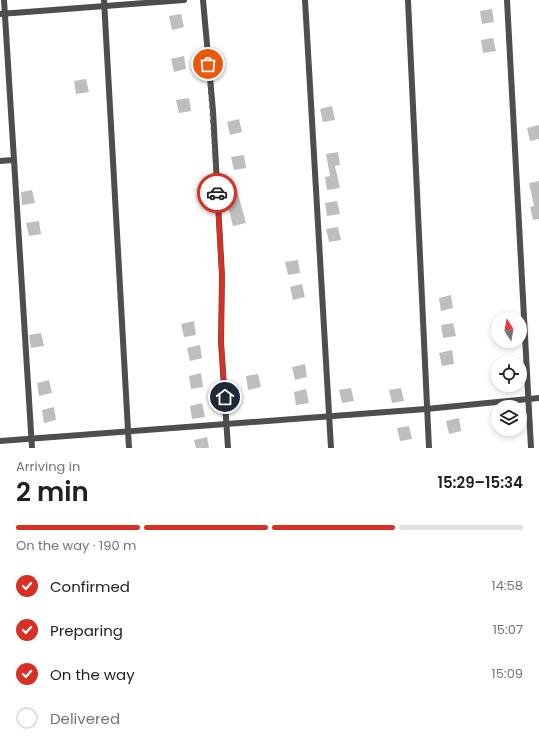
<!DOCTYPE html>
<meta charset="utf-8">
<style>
body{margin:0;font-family:Poppins,sans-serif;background:#f2f2f2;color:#202124;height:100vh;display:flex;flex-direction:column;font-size:15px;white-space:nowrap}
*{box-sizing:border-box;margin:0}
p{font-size:13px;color:#757577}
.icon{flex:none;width:22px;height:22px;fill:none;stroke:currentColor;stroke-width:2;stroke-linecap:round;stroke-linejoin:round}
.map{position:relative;height:448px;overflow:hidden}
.drawer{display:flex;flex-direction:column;background:#fff;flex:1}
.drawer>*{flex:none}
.needle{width:26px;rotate:349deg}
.fabs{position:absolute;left:491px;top:312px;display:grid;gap:8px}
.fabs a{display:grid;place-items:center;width:36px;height:36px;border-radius:50%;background:#fff;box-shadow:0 2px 6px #0003;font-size:20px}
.pin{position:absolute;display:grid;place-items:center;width:34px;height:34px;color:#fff;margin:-17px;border:2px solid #fff;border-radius:50%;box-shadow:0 1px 4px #0007}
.courier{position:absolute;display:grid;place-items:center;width:40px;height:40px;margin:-20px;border:3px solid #d93025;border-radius:50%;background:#fff;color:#222;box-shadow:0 1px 5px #0007}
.overview em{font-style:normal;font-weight:600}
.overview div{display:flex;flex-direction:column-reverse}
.overview{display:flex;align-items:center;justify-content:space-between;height:68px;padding:0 16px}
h1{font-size:26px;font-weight:600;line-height:30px}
.bar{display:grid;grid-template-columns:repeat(4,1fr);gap:6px 4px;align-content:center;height:48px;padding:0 16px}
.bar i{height:5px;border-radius:3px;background:#e0e0e0}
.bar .active{background:#d93025}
.bar p{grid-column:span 4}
ol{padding:0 16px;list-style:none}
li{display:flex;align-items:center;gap:12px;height:44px}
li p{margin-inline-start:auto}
li .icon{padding:4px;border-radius:50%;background:#d93025;color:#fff;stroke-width:4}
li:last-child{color:#757577}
li i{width:22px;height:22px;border:2px solid #e0e0e0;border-radius:50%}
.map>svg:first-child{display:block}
.building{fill:#bebebe}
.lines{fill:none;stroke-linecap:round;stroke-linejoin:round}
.street{stroke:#4e4e4e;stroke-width:6}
.done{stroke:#595959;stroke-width:4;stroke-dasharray:0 7.2}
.route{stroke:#d93025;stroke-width:5}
</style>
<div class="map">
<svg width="539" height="448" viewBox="0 0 539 448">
<rect width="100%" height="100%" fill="#fff"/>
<!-- building -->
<g class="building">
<path d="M 492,9 L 494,22 L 482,24 L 480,11 Z"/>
<path d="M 181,14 L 184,27 L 172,30 L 169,16 Z"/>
<path d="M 493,38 L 496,51 L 483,53 L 481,40 Z"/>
<path d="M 184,56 L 186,69 L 174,72 L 171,59 Z"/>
<path d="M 86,79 L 89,92 L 76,94 L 74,81 Z"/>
<path d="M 189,98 L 191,111 L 179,113 L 176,100 Z"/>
<path d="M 332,106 L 335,120 L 323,122 L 320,109 Z"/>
<path d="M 239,119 L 242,132 L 230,135 L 227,122 Z"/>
<path d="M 539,125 L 539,139 L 530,141 L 527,128 Z"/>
<path d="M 338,152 L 340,165 L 335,166 L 340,188 L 327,190 L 325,177 L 330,176 L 326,154 Z"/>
<path d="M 244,155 L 246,168 L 234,170 L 231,157 Z"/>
<path d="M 539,181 L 539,219 L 533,220 L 530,207 L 534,206 L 529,183 Z"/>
<path d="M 236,187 L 246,223 L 233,226 L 224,190 Z"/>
<path d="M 32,190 L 35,203 L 22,205 L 21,192 Z"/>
<path d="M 337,201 L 340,214 L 327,216 L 325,203 Z"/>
<path d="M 39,221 L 41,234 L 29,236 L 26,223 Z"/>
<path d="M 338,227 L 341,240 L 329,242 L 326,229 Z"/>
<path d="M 298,260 L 300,273 L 288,275 L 285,262 Z"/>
<path d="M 302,284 L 305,297 L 293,300 L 290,287 Z"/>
<path d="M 451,295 L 453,308 L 441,311 L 439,298 Z"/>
<path d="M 194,321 L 196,335 L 184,337 L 181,324 Z"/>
<path d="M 453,323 L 456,336 L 443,338 L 441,325 Z"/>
<path d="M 41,333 L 44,346 L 31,348 L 29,335 Z"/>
<path d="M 200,345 L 202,358 L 190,361 L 187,348 Z"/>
<path d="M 452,350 L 454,364 L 442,366 L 439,353 Z"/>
<path d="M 305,364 L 307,377 L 295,380 L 292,367 Z"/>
<path d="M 201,373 L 203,387 L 191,389 L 189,376 Z"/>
<path d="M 258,374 L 261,387 L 248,390 L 246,376 Z"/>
<path d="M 49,380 L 52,393 L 39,396 L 37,383 Z"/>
<path d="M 351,388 L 354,401 L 342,403 L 339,390 Z"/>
<path d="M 401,388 L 404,401 L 392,403 L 389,390 Z"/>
<path d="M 306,389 L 309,403 L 296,405 L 294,392 Z"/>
<path d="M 202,403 L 205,417 L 192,419 L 190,406 Z"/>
<path d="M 54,407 L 56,420 L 44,423 L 42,410 Z"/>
<path d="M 459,418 L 461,431 L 449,434 L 446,421 Z"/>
<path d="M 409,426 L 412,439 L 400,441 L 397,428 Z"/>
<path d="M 207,437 L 209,448 L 196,448 L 194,440 Z"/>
</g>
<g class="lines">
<!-- street -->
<g class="street">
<path d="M 4,0 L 32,448"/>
<path d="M 104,0 L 129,448"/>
<path d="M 203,0 L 213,111 L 222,276 L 221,342 L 228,448"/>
<path d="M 305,0 L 331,448"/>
<path d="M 408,0 L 429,448"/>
<path d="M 507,0 L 531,448"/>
<path d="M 0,14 L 184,0"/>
<path d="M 0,161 L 13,160"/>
<path d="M 0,441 L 426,409 L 539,398"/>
</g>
</g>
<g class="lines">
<!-- done -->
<path class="done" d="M 208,64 L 217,193"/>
<!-- route -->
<path class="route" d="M 217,193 L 222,276 L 221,342 L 225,397"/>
</g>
</svg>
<div class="fabs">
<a><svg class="needle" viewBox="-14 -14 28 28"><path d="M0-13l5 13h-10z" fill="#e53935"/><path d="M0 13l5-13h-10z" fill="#757577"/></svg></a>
<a><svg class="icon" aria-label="locate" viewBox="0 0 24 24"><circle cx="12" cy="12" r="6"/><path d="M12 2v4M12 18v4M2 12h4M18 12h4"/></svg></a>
<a><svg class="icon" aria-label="layers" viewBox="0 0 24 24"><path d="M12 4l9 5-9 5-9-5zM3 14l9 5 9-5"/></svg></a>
</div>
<div class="pin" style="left:208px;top:64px;background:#ea580c"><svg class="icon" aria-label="bag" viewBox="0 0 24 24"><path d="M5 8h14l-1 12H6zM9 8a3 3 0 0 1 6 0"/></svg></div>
<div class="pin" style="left:225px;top:397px;background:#1f2937"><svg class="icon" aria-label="home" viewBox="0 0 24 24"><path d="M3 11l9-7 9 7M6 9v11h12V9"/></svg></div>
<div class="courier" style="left:217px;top:193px"><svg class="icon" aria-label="car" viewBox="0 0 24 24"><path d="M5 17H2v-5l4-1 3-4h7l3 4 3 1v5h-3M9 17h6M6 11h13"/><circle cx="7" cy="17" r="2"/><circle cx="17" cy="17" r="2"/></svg></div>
</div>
<section class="drawer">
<div class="overview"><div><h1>2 min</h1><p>Arriving in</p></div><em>15:29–15:34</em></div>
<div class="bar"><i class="active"></i><i class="active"></i><i class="active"></i><i></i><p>On the way · 190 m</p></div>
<ol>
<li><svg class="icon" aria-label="check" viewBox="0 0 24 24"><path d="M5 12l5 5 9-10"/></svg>Confirmed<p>14:58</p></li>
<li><svg class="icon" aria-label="check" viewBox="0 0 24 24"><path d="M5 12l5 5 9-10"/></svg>Preparing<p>15:07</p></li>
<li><svg class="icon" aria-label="check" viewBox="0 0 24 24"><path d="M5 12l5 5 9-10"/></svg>On the way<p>15:09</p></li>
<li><i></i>Delivered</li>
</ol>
</section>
